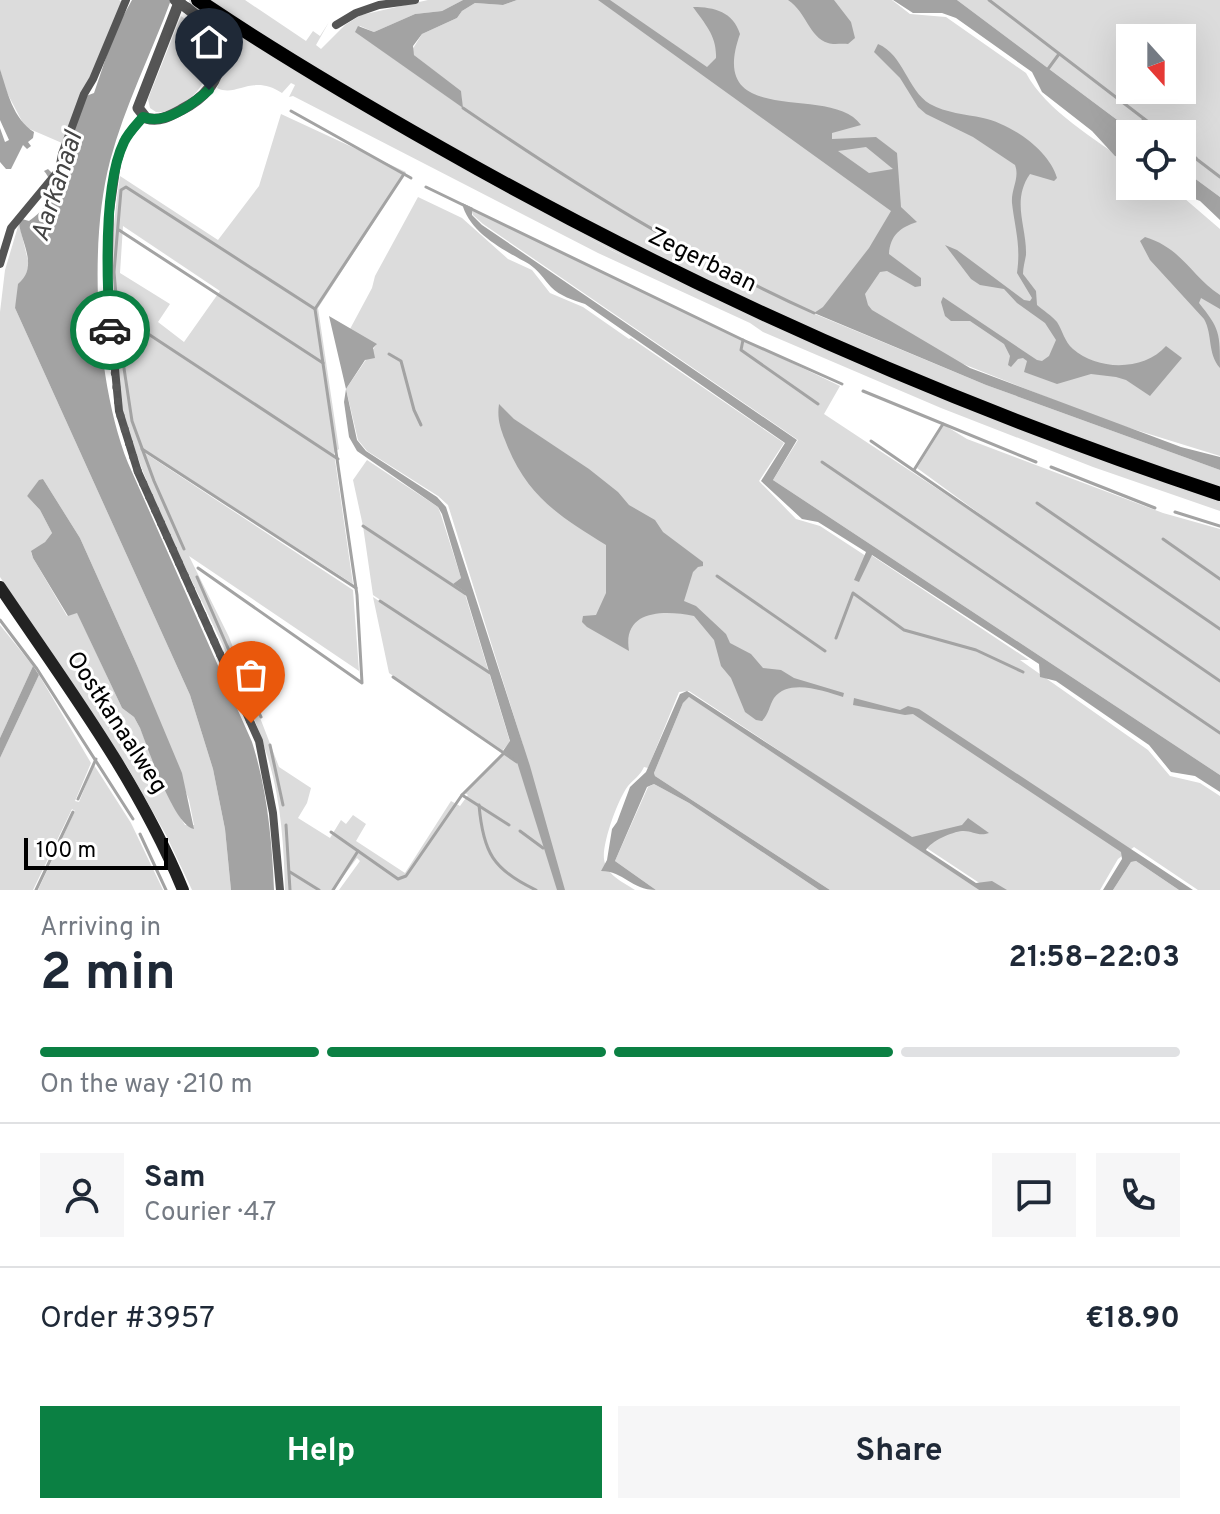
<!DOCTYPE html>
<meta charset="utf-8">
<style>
body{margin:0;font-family:Overpass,sans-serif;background:#f6f6f7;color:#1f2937;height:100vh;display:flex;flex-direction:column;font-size:30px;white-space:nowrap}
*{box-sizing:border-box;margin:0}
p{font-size:26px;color:#747a83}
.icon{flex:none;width:44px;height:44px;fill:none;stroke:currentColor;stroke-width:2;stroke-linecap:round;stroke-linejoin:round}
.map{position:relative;height:890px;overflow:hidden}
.side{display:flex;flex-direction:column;background:#fff;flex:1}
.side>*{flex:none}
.needle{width:52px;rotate:159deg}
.fabs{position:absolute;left:1116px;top:24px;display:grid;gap:16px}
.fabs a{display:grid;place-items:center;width:80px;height:80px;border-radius:0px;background:#fff;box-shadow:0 8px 32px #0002;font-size:40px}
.scale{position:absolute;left:24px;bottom:20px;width:144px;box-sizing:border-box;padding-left:8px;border:4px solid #000;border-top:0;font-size:22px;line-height:28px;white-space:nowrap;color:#000;-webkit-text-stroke:6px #fff;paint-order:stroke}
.pin{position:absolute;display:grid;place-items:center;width:68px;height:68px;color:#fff;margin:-82px -34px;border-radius:50% 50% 50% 0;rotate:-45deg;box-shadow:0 0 8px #0007}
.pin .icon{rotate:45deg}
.courier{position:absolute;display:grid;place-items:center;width:80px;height:80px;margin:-40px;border:6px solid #0b8043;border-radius:50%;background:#fff;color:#222;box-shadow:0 2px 10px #0007}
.headline em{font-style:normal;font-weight:700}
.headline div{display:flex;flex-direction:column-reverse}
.headline{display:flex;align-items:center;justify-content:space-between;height:136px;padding:0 40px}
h1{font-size:52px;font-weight:700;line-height:60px}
.bar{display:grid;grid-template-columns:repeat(4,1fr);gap:12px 8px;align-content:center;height:96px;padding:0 40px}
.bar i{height:10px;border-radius:6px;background:#e0e1e3}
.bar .current{background:#0b8043}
.bar p{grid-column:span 4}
.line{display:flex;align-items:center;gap:20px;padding:0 40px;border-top:2px solid #e0e1e3}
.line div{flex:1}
.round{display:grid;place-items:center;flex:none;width:84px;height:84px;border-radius:0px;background:#f6f6f7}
.button{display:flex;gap:16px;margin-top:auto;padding:16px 40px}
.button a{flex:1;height:92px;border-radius:0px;background:#0b8043;color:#fff;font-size:32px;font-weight:700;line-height:92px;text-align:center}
.button a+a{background:#f6f6f7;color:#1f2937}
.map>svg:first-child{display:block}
.green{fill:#dcdcdc;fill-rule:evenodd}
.water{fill:#a3a3a3;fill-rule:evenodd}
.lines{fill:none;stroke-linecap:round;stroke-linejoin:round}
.stream{stroke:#a3a3a3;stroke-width:3}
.primary-casing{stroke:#dbdbdb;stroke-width:18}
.minor{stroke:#555;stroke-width:8}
.tertiary{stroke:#555;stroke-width:11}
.secondary{stroke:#222;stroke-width:12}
.primary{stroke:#000;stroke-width:14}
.tertiary-bridge{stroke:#555;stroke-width:11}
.done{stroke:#595959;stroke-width:8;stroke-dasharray:0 14.4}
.route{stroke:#0b8043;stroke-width:10}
.labels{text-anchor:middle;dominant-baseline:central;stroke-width:6;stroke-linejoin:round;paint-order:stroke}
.street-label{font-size:24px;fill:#000;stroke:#fff}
.water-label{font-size:26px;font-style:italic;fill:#444;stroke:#fff}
</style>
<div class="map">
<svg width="1220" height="890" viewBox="0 0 1220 890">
<rect width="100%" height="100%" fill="#fff"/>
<!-- green -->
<g class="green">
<path d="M 0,0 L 119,0 L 122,2 L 62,143 L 25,127 L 5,89 L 0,69 Z"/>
<path d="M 209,0 L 245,0 L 306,41 L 313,31 L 320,36 L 329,22 L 316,45 L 321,49 L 345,25 L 361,15 L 428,0 L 463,0 L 442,11 L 415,14 L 374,32 L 360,26 L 356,32 L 462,107 L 461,92 L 414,55 L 412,50 L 422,34 L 457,18 L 462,11 L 475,3 L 503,5 L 517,0 L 892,0 L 910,14 L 946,17 L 1026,73 C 1046,111 1096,139 1130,165 L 1130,186 L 1170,186 L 1220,229 L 1220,456 L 1107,421 L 822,308 L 815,314 L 986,385 L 1220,470 L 1220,490 L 1002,416 L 673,266 L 385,111 Z"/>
<path d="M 957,0 L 1220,0 L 1220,197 L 1182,169 L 1182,134 L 1136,134 ZM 1130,38 L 1182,38 L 1182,90 L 1130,90 Z"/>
<path d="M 181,16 C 213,37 219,79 186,101 C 176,108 168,113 156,112 L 150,108 L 148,99 Z"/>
<path d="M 208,16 L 368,116 L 482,181 L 613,251 L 773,328 L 983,417 L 1058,446 L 1220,502 L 1220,511 L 1093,467 L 941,408 L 763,332 L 750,323 L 598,253 L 293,96 L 289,97 L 295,85 L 291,83 L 282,93 C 252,73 237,98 217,88 C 230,60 224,41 208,16 Z"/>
<path d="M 281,114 L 406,172 L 318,308 L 339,449 L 334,453 L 353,584 L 142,448 L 140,442 L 142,451 L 353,590 L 359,671 L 189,556 L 229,637 L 279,767 L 311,788 L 307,803 L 298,818 L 330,838 L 341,820 L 346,824 L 353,815 L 366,824 L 356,841 L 405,873 L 451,801 L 460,806 L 468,795 L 465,793 L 504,754 L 509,757 L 523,745 L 448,505 L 438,496 L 367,451 L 358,440 L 346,389 L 376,345 L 350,329 L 372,288 L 375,276 L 418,197 L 462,218 L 508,259 L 532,270 L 550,293 L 583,307 L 629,339 L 631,338 L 784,443 L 759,481 L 796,519 L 820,526 L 869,558 L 871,555 L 1029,660 L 1020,660 L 1148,750 L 1170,776 L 1200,783 L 1220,796 L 1220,890 L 1198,890 L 1134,847 L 1118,859 L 1100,890 L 990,890 L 689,691 L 679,692 L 648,768 L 644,767 C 640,776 634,779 628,786 C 618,799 602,843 604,859 C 606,875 623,882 635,890 L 339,890 L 360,861 L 357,858 L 333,890 L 285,890 C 284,847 281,800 268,758 C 232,644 164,543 128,429 C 104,353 108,255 120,176 L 218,240 L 259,186 ZM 123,226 L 220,291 L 184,342 L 158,322 L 170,304 L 120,273 Z"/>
<path d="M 473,209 L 840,386 L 824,414 L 1021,544 L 917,468 L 944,425 L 967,439 L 1163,513 L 1220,529 L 1220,775 L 773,480 L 798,440 L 483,224 L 473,215 Z"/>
<path d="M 19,223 L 29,265 L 15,308 L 190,695 L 213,769 L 225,829 L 231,890 L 192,890 L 166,835 L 128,768 L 0,577 L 0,312 L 5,270 ZM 43,479 L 80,538 L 136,663 L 189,800 L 194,825 L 185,825 L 172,804 L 140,728 L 134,717 L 122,708 L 77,612 L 67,616 L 33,558 L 31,552 L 45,542 L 52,533 L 40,510 L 27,496 Z"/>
<path d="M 367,460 L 438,507 L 441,515 L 461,578 L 453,584 L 400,551 L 465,594 L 510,742 L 502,751 L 389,673 L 373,597 L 480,667 L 373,595 L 363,526 L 353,480 Z"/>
<path d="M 0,625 L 33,666 L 0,738 Z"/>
<path d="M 39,675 L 91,763 L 75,801 L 79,802 L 94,765 L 131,823 L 163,890 L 38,890 L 75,811 L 72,809 L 33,890 L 0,890 L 0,758 Z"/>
<path d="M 689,697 L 695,699 L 979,890 L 830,890 L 655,776 L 654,773 L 683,703 Z"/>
<path d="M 654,784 L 689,803 L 819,890 L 656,890 L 615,861 L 648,787 Z"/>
<path d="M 1136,861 L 1179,890 L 1113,890 L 1131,862 Z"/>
</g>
<!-- water -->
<g class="water">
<path d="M 132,0 L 171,0 C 151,54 125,105 110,161 C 88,245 96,382 128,463 L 252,742 C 267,789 272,840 274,890 L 231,890 L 225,829 L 213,769 L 190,695 L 15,308 L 18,284 C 39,267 21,242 19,223 L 22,219 L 29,221 C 46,209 61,191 44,171 L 48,169 L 57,178 L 69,161 L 65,153 L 86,96 L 94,93 L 115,31 Z"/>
<path d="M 463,0 L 517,0 L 503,5 L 475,3 L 462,11 L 457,18 L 422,34 L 413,46 L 414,55 L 461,91 L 463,108 L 355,32 L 358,26 L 374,32 L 415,14 L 442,11 Z"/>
<path d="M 598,0 L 610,0 L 707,67 L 716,58 C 717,36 705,24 693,7 C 715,7 733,12 740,34 C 705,132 832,82 861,125 L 832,133 L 832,139 L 876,137 L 897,153 L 901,207 L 917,222 C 901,227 890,235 889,254 L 921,278 L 921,286 L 915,287 L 887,271 L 880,272 L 865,294 L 868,305 L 872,310 L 970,368 L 1181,447 L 1220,457 L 1220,470 L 986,385 L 814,313 L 823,307 L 869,248 L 891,211 ZM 866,147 L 893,169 L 869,173 L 838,151 Z"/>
<path d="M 788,0 L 834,0 L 851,22 L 855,38 L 848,44 C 841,43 834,45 828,43 C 809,37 807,13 788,0 Z"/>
<path d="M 893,0 L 957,0 L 1136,134 L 1130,134 L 1130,159 L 1115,156 L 1092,131 L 1042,92 L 1032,72 L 956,18 L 942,13 L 913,13 Z"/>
<path d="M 878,44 C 904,55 907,90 930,104 C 946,113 965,114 983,118 C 1011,124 1049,150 1057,178 L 1054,181 L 1030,174 C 1011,201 1027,227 1026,255 C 1025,261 1023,267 1023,274 L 1036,291 L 1037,305 C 1043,310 1052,316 1057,322 C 1063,331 1064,341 1073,349 C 1098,371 1144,371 1166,346 L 1182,358 L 1150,396 L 1126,380 L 1116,377 L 1091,374 L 1057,384 L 1024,372 L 1027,361 L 1023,358 L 1018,359 L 1011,367 L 1008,365 L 1010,356 L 1004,344 L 970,321 L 951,321 L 945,316 L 941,302 L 943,297 L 1037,360 L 1042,361 L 1049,356 L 1056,340 L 1045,323 L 1017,303 L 1004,289 L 980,285 L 971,279 L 945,245 L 957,250 L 1024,300 L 1030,301 L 1032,298 L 1017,273 C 1021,245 1015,229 1012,203 C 1011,189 1020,178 1015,165 L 973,137 L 926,114 L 918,107 L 900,78 L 874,52 Z"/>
<path d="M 0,69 C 7,91 13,119 34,132 L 33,138 L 28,142 L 31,146 L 27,149 L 23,145 L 11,169 L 6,169 L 0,162 L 0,128 L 5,142 L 9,140 L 0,120 Z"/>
<path d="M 1182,169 L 1220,197 L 1220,220 L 1200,201 L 1162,186 L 1182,186 Z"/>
<path d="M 462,203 L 473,208 L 472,215 L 482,225 L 797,440 L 773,480 L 1220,775 L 1220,792 L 1195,776 L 1171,772 L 1149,745 L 1056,681 L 1040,677 L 1039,664 L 872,555 L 859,582 L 854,580 L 866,552 L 818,522 L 802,519 L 761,481 L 785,443 L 585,304 C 573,300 560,296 551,287 C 544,279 538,270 529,264 C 504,250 469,233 462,203 Z"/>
<path d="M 1145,237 C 1182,248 1191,276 1220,295 L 1220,309 L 1201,298 L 1199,303 C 1220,329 1220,333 1220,368 C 1207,353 1213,335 1204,319 L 1150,260 L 1140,241 Z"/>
<path d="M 329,316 L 377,344 L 373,348 L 375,358 L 365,360 L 346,389 L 357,440 L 366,451 L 437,497 L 446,507 L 530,766 L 565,890 L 557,890 L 517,762 L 503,751 L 510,741 L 465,592 L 453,584 L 461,578 L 442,514 L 438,507 L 357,451 L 349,437 L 344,402 L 346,389 Z"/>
<path d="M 499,404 L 514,419 L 589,469 L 618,492 L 629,505 L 655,520 L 663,532 L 703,562 L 703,566 L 698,567 L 693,572 L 684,601 L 696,606 L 726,634 L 730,643 L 751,654 L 763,668 L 781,670 L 794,678 L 844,693 L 843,697 C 824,691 789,678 774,698 C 769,706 769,714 762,721 L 756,720 L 745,712 L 731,678 L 721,666 L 714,640 L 694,616 C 665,610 622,609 629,651 L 587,627 L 582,622 L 583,616 L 596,615 L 606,593 L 606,545 C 558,515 526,496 505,440 C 500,427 497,418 499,404 Z"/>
<path d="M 43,479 L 80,538 L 136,663 L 182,773 L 194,829 C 174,826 148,748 140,728 L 134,717 L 122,708 L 77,613 L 68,616 L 33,558 L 31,551 L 45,542 L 52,533 L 40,510 L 27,496 L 39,480 Z"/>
<path d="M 33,666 L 39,675 L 0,758 L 0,738 Z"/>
<path d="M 687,691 L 912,837 L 962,825 L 968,818 L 989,833 C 978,837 972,830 962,831 C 952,832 931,841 926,850 L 976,883 L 992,881 L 1007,890 L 979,890 L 689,697 L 683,703 L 654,773 L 655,776 L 830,890 L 819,890 L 689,803 L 654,784 L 647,787 L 615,861 L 656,890 C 631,890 624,871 601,871 L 607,860 L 612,829 L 617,822 L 630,787 L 646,772 L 680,694 Z"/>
<path d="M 854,698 L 900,710 L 908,706 L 919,709 L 1193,890 L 1179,890 L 1136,861 L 1131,862 L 1113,890 L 1103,890 L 1122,859 L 1121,852 L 913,714 L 905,715 L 853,705 Z"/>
</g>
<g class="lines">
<!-- stream -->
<g class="stream">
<path d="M 989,0 L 1164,134"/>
<path d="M 1048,69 L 1059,54"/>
<path d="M 463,108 C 574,184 691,258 814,313"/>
<path d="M 291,111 L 411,178"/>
<path d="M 1133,133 L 1144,119"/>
<path d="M 1182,148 L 1220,177"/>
<path d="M 1187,171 L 1196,158"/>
<path d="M 426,187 L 743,340 L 842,384"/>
<path d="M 119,230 L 323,363"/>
<path d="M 118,314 L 338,459"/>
<path d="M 743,340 L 741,350 L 818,404"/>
<path d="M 389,354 L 401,361 L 414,410 L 421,425"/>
<path d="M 863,391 L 1036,462"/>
<path d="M 871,441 L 1220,681"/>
<path d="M 142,449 L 356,588"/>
<path d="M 822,462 L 1220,733"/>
<path d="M 1051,467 L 1155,508"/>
<path d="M 914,470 L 943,424"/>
<path d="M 1037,503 L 1220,629"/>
<path d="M 1175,512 L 1220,526"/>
<path d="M 363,526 L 466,594"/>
<path d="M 1163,539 L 1220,579"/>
<path d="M 184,549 L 154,481 L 132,421 L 120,342 L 114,272 L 121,190 L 126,187 L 315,309 L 404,174"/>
<path d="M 198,568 L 362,683 L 357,595 L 315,309"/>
<path d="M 717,576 L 825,651"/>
<path d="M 197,577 L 227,646 L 261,717"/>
<path d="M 380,601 L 490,673"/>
<path d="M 0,620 L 37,669 L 133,819"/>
<path d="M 836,638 L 853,593 L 904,630 L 976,650 L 1023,672"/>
<path d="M 393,677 L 517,762"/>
<path d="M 270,745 L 283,805"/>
<path d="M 462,795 L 509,825"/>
<path d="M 78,799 L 96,759"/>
<path d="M 479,805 C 483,852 493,870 536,890"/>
<path d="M 286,825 L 290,890"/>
<path d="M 520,831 L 543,848"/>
<path d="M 331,832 L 398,879 L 406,876 L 462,795 L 504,753"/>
<path d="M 140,834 L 166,890"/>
<path d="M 290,872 L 319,890"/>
<path d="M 36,890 L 73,812"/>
<path d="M 333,890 L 358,851"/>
</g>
<!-- primary casing -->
<g class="primary-casing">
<path id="primary" d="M 198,0 C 276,53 358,101 441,148 C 689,289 949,404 1220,494"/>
</g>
<!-- minor -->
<g class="minor">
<path d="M 336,25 L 356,13 L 379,5 L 415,0"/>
<path d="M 143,117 L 124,141 L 117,163 L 110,211 L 108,296 L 119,411 L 138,472 L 259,741 L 273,813 L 280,890"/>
<path d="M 0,264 L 11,228 L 59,170 L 62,154 L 84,94 L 93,79 L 126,0"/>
</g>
<!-- tertiary -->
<path class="tertiary" d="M 180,0 L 138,108 L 146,118 C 159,122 170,116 181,110 C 232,84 230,40 187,8"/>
<!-- secondary -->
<path class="secondary" d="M 0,587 C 66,685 138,780 183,890"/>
<!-- primary -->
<use href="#primary" class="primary"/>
<!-- tertiary-bridge -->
<path class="tertiary-bridge" d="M 175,0 L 187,8"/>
</g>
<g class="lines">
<!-- done -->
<path class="done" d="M 110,330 L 119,411 L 138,472 L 251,723"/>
<!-- route -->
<path class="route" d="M 110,330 C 107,282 103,185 124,142 C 128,133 137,124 143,117 C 165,126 193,104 209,90"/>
</g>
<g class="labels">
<!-- street labels -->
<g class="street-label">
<text transform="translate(702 261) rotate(26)">Zegerbaan</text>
<text transform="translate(116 723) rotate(57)">Oostkanaalweg</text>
</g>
<!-- water labels -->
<g class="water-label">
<text transform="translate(58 187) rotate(-72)">Aarkanaal</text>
</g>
</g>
</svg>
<div class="fabs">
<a><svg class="needle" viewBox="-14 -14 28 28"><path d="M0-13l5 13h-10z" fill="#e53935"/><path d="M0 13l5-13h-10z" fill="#747a83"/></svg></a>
<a><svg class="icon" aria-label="locate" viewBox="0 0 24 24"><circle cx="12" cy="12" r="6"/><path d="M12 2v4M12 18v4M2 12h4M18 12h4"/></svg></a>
</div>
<div class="scale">100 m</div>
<div class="pin" style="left:251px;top:723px;background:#ea580c"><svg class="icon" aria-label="bag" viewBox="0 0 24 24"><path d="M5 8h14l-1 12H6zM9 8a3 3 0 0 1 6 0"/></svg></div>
<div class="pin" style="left:209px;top:90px;background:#1f2937"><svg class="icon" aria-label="home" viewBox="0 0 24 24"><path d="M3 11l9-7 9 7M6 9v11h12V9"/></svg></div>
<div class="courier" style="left:110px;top:330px"><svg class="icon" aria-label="car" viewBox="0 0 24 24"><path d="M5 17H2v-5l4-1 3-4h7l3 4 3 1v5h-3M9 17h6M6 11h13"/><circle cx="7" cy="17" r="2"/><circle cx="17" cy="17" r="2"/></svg></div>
</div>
<section class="side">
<div class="headline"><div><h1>2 min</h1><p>Arriving in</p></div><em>21:58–22:03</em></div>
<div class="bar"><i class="current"></i><i class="current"></i><i class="current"></i><i></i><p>On the way · 210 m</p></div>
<div class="line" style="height:144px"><a class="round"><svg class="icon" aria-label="person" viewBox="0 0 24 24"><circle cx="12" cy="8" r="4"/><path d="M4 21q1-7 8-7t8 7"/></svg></a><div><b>Sam</b><p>Courier · 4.7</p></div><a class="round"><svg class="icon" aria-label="chat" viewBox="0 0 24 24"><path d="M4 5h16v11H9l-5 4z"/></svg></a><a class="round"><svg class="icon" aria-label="phone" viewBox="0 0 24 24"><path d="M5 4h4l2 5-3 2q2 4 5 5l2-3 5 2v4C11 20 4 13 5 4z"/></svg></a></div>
<div class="line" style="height:104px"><div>Order #3957</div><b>€18.90</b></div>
<div class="button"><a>Help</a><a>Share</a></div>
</section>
